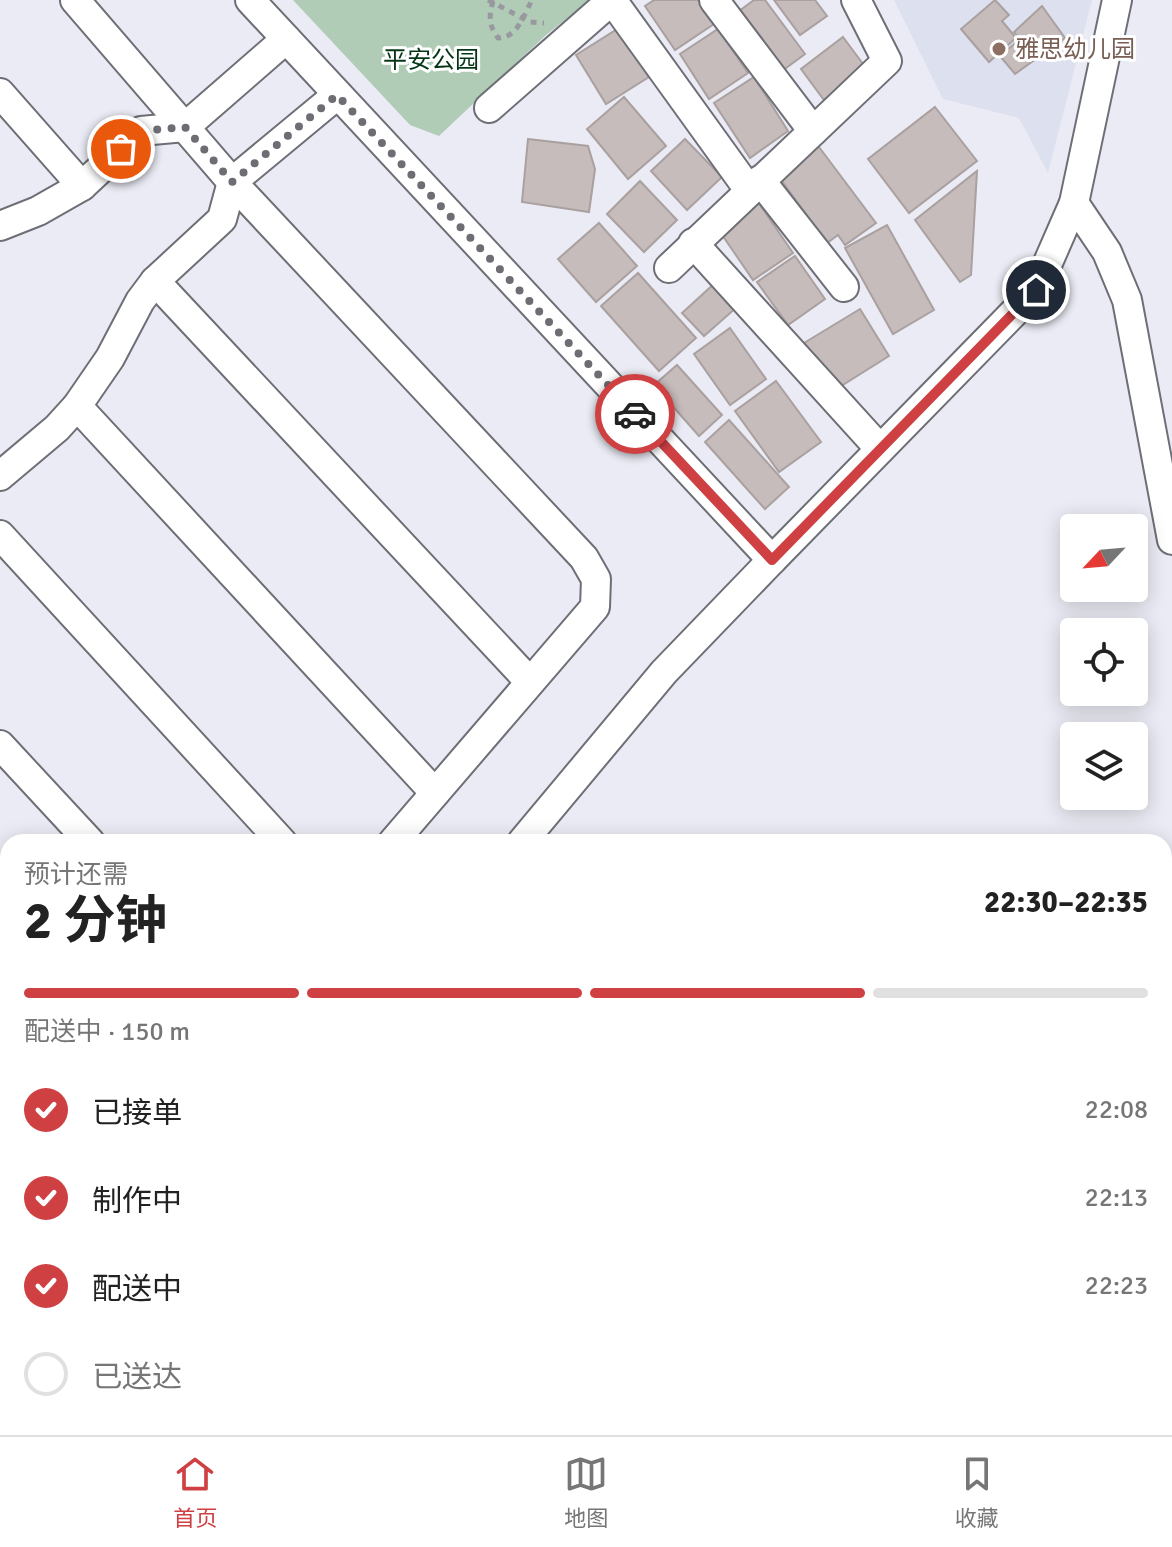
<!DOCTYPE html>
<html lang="zh">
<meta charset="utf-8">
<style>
body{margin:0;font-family:Signika,"Noto Sans SC",sans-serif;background:#f6f6f6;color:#222;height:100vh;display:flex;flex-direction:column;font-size:30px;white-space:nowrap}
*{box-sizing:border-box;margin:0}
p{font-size:26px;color:#767676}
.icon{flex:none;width:44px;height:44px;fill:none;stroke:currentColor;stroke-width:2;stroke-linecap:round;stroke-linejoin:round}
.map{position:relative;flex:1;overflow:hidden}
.drawer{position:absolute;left:0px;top:834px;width:1172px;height:602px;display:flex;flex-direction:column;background:#fff;border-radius:24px 24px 0 0;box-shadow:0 4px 20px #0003}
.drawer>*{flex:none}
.needle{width:52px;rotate:244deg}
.tools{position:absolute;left:1060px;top:514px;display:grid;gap:16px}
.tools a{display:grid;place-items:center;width:88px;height:88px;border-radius:8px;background:#fff;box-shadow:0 4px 20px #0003;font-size:40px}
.pin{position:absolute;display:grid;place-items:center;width:68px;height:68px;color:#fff;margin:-34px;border:4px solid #fff;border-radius:50%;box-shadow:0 2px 8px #0007}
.courier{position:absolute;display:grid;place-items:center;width:80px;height:80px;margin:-40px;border:6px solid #cf4043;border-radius:50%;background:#fff;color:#222;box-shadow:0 2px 10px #0007}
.summary em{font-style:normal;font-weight:700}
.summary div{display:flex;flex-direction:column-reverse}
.summary{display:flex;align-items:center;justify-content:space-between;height:136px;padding:0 24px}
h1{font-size:52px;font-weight:700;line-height:60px}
.bar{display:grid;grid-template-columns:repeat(4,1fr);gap:12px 8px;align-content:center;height:96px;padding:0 24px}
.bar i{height:10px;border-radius:6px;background:#e0e0e0}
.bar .selected{background:#cf4043}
.bar p{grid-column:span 4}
ol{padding:0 24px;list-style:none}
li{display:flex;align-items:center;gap:24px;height:88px}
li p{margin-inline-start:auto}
li .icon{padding:8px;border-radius:50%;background:#cf4043;color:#fff;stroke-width:4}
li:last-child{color:#767676}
li i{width:44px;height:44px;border:4px solid #e0e0e0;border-radius:50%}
.dock{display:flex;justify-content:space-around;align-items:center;height:112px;border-top:2px solid #e0e0e0;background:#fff;font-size:22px;color:#767676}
.dock a{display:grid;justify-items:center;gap:4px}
.dock .selected{color:#cf4043}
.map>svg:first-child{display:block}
.built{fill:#dce0ef}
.green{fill:#b1ccb6}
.building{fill:#c6bcbb;stroke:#a9a09f;stroke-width:2}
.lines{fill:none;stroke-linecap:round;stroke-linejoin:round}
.minor-casing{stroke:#6e6f76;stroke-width:32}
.path{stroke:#98999f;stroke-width:5;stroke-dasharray:6 6;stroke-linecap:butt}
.minor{stroke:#fff;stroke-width:28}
.done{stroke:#6d6d73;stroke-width:8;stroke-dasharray:0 14.4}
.route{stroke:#cf4043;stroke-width:10}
.education-dot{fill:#8d6e63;stroke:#fff;stroke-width:3}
.labels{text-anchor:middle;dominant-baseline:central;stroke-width:6;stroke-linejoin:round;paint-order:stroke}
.education-label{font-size:24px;fill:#785e54;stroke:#fff;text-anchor:start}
.park-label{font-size:24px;fill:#043515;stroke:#fff}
</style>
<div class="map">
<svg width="1172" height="1435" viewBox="0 0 1172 1435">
<rect width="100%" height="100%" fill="#eaebf4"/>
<!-- built -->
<path class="built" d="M 894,0 L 1092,0 L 1048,173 L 1019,118 L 943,99 Z"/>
<!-- green -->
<g class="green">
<path d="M 293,0 L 590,0 L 546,35 L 439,136 L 410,125 Z"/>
<path d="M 653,1428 L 1040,1428 L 1043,1435 L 634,1435 Z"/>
</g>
<!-- building -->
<g class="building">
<path d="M 654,0 L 698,0 L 714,24 L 675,50 L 645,6 Z"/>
<path d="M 754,0 L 765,0 L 805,54 L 775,76 L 731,17 Z"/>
<path d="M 774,0 L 815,0 L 827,16 L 800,35 Z"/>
<path d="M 995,0 L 1009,15 L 1002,21 L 1016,38 L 989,62 L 961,29 Z"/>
<path d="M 1042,6 L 1065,38 L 1015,74 L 1000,56 L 1020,39 L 1014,32 Z"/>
<path d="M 619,28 L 649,77 L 606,104 L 576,55 Z"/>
<path d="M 718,29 L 748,73 L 709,99 L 680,54 Z"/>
<path d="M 843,37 L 866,68 L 824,100 L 801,69 Z"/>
<path d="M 754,77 L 788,131 L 750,158 L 714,103 Z"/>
<path d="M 624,97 L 666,146 L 628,179 L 587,129 Z"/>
<path d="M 935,107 L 977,161 L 909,213 L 868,159 Z"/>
<path d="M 528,139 L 588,146 L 595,169 L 589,212 L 522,202 Z"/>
<path d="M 685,139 L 722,177 L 687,210 L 651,171 Z"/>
<path d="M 816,143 L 876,223 L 845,245 L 838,235 L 827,243 L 776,173 Z"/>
<path d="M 977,171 L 971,275 L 960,282 L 915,220 Z"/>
<path d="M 640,181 L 677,220 L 644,252 L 607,214 Z"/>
<path d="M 756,199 L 793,253 L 753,280 L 716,226 Z"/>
<path d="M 599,223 L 637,266 L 596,302 L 558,259 Z"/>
<path d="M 887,225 L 934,310 L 893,334 L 845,248 Z"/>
<path d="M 795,256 L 825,299 L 788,325 L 757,282 Z"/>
<path d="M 638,273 L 696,338 L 659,371 L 601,306 Z"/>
<path d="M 715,283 L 737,307 L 704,336 L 682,313 Z"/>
<path d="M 860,309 L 889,356 L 833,391 L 804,343 Z"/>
<path d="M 730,328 L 766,379 L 730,405 L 694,354 Z"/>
<path d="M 677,365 L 722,415 L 699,436 L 654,385 Z"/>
<path d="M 776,381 L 821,442 L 779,472 L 735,411 Z"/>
<path d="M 729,420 L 789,487 L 765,509 L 705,442 Z"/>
</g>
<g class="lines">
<!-- minor casing -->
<g class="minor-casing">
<g id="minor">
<path d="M 75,0 L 232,182 L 584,558 L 596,579 L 595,607 L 393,842"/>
<path d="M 250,0 L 772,560 L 1036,290 L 1074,203"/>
<path d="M 612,0 L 749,190"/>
<path d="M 714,0 L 813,131"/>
<path d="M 1117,0 L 1074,203 L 1107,252 L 1127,300 L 1172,540"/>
<path d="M 0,93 L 82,186"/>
<path d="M 489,108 L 612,0"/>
<path d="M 760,180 L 844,287"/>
<path d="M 0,226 L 38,211 L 82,186 L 141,131 L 185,127 L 286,39"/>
<path d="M 693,243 L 880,449"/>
<path d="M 669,268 L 887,61 L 856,0"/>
<path d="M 155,281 L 530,682"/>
<path d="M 77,406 L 435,793"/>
<path d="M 0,476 L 57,428 L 77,406 L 110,358 L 140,301 L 155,281 L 222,219 L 232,182 L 337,95"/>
<path d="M 0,535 L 282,842"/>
<path d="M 0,745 L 90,842"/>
<path d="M 522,842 L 664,672 L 772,560"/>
<path d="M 0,958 L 8,967"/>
<path d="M 0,1152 L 8,1160"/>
<path d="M 0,1311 L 8,1317"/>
</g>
</g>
<!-- path -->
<g class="path">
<path d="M 488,0 L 530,22 L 544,23"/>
<path d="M 493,1 C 489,16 488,24 498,38 C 517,38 524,15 532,0"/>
</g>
<!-- minor -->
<use href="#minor" class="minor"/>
</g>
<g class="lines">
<!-- done -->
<path class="done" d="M 121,149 L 141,131 L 185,127 L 232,182 L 337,95 L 635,414"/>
<!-- route -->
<path class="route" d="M 635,414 L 772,560 L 1036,290"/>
</g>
<!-- markers -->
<circle class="education-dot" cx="999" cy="49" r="8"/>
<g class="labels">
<!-- education labels -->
<g class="education-label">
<text x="1015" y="49">雅思幼儿园</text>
</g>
<!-- park labels -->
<g class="park-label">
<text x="431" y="60">平安公园</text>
</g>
</g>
</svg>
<div class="tools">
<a><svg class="needle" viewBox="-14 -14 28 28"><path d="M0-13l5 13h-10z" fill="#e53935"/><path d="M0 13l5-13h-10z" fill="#767676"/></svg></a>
<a><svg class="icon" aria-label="locate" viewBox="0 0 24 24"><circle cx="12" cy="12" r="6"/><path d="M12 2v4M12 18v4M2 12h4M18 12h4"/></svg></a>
<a><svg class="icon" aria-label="layers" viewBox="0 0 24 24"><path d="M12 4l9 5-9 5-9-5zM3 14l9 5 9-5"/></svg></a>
</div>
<div class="pin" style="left:121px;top:149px;background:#ea580c"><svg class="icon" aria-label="bag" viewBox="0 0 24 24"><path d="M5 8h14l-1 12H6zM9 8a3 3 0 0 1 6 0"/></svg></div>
<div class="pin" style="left:1036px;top:290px;background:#1f2937"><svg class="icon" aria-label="home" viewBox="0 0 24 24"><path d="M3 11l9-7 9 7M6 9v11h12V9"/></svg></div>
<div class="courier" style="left:635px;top:414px"><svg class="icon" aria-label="car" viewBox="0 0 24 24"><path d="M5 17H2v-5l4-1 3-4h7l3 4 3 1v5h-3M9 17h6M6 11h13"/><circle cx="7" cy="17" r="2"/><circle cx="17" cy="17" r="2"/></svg></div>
<section class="drawer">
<div class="summary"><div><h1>2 分钟</h1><p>预计还需</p></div><em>22:30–22:35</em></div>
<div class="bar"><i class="selected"></i><i class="selected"></i><i class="selected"></i><i></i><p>配送中 · 150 m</p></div>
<ol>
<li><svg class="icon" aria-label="check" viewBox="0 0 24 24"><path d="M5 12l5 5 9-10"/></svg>已接单<p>22:08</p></li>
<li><svg class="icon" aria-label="check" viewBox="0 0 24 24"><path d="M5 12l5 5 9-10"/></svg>制作中<p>22:13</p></li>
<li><svg class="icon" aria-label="check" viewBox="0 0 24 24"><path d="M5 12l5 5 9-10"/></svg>配送中<p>22:23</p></li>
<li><i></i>已送达</li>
</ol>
</section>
</div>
<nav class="dock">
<a class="selected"><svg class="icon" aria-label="home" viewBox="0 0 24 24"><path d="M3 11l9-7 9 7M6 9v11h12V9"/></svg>首页</a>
<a><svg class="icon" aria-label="map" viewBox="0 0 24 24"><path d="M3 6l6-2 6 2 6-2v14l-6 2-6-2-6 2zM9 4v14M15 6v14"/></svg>地图</a>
<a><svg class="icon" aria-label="saved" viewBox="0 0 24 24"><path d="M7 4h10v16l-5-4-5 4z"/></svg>收藏</a>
</nav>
